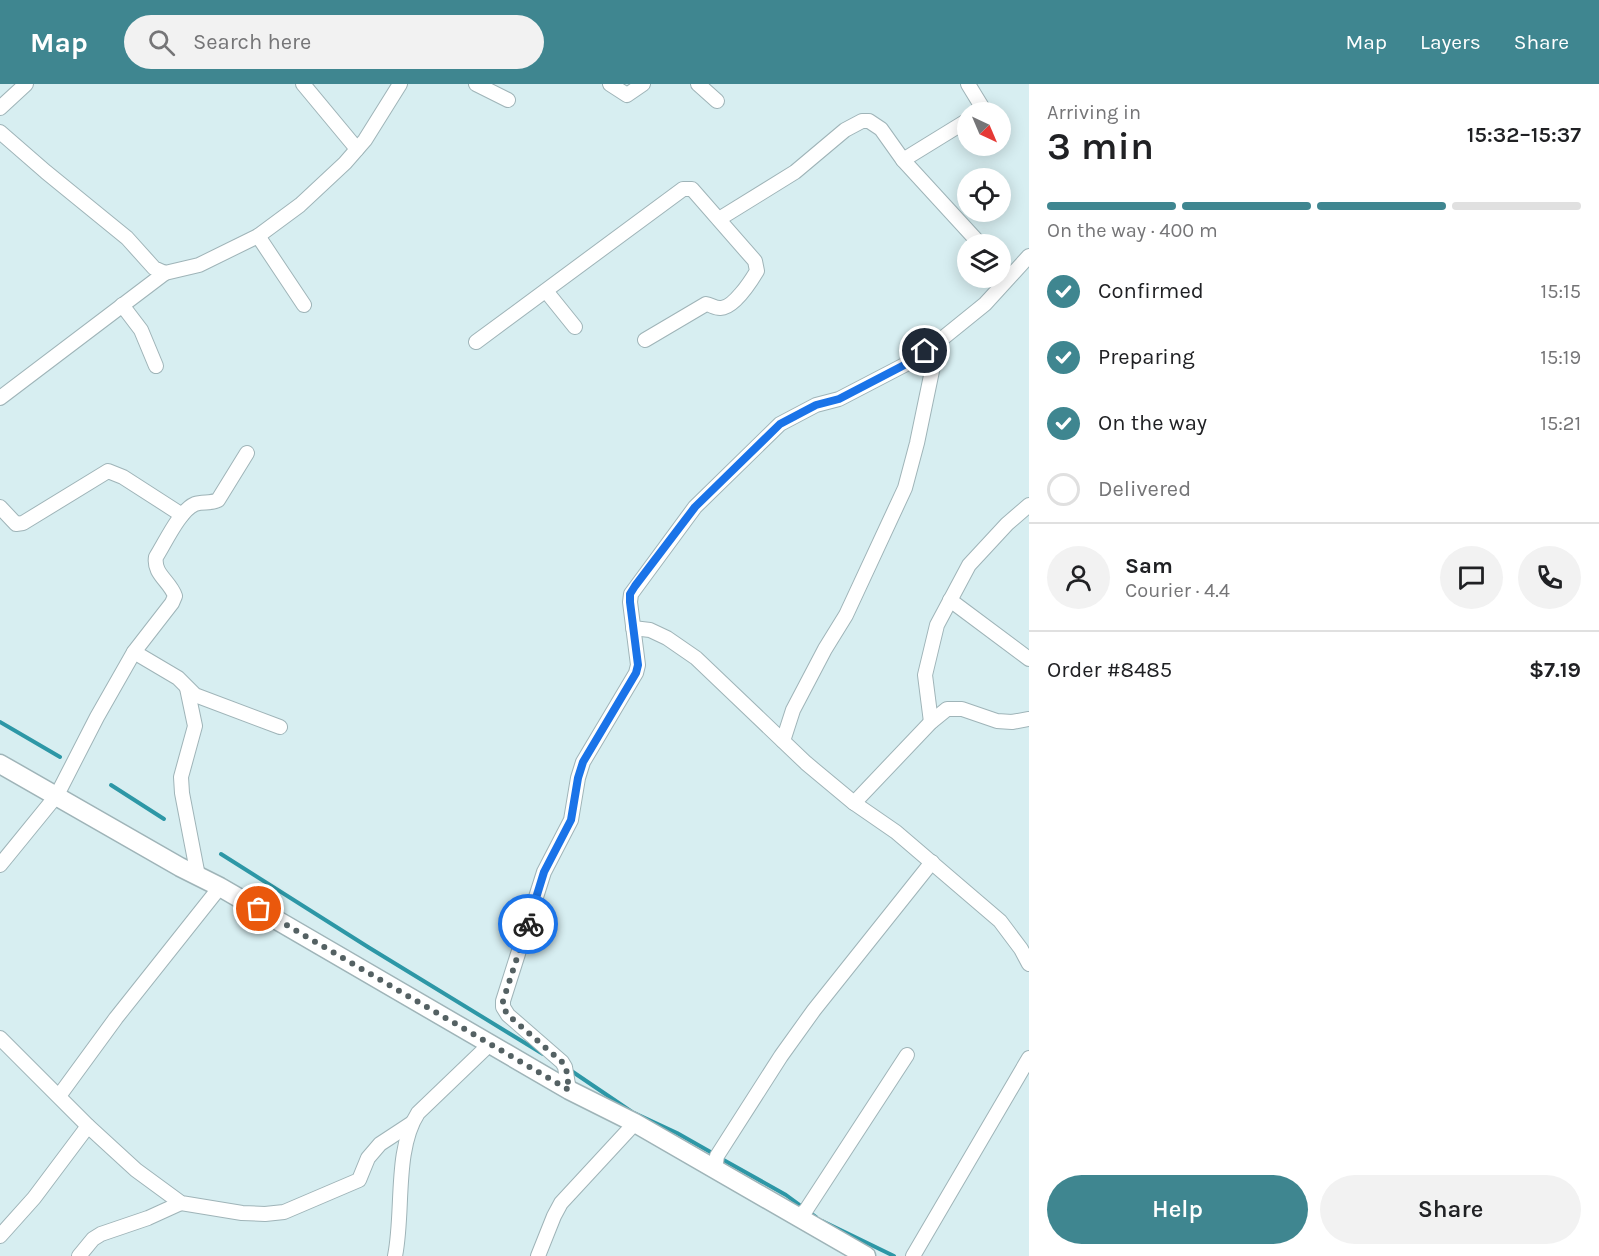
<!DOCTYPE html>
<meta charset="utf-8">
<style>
body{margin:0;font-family:Karla,sans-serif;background:#f2f2f2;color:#202124;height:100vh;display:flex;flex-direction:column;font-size:22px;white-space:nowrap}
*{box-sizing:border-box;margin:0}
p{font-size:20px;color:#757577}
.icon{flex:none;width:33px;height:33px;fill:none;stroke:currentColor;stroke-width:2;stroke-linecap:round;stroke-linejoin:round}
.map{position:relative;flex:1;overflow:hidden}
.side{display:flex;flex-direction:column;background:#fff;width:570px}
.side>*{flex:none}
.needle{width:39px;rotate:136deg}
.controls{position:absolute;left:957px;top:18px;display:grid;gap:12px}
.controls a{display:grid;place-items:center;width:54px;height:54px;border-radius:50%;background:#fff;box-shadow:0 3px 15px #0003;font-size:30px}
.pin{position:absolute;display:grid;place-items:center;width:51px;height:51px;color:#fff;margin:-26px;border:3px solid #fff;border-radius:50%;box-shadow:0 2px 6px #0007}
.courier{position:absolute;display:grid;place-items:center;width:60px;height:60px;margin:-30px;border:4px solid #1a73e8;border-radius:50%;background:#fff;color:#222;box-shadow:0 2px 8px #0007}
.head em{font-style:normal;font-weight:600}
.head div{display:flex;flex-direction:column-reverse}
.head{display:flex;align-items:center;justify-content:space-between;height:102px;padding:0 18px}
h1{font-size:39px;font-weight:600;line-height:45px}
.bar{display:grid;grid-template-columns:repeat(4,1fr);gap:9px 6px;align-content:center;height:72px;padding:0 18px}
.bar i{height:8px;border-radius:4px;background:#e0e0e0}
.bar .selected{background:#3f8690}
.bar p{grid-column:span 4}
.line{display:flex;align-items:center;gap:15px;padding:0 18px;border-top:2px solid #e0e0e0}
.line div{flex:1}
.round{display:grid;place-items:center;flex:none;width:63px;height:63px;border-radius:32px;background:#f2f2f2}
ol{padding:0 18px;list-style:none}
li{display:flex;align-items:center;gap:18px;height:66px}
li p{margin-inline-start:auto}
li .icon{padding:6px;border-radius:50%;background:#3f8690;color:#fff;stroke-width:4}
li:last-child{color:#757577}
li i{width:33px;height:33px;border:3px solid #e0e0e0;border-radius:50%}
.cta{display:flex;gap:12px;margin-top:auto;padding:12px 18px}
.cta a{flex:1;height:69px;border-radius:36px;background:#3f8690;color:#fff;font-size:24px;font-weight:600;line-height:69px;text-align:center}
.cta a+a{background:#f2f2f2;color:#202124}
header{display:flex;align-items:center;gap:36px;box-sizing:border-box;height:84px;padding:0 30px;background:#3f8690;color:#fff}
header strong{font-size:28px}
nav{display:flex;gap:33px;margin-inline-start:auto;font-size:21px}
.search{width:420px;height:54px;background:#f2f2f2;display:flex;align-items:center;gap:15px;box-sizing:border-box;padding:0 21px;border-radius:33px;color:#757577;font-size:22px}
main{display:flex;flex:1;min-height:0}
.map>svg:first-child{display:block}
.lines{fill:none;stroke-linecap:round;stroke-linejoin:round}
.stream{stroke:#2d97a6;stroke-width:4}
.minor-casing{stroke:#9fb4b8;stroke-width:16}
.tertiary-casing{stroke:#9fb4b8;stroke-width:21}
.minor{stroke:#fff;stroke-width:14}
.tertiary{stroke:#fff;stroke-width:18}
.done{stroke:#546163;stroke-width:6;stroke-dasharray:0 10.8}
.route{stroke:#1a73e8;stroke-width:8}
</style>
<header>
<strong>Map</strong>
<div class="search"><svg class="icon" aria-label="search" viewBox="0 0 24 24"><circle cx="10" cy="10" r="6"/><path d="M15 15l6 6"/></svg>Search here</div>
<nav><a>Map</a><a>Layers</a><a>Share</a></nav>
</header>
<main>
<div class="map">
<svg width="1029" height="1172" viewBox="0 0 1029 1172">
<rect width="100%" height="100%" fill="#d7eef1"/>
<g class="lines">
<!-- stream -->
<g class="stream">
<path d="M 0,638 L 60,673"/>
<path d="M 111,701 L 164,735"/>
<path d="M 221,770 L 368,863 L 543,970"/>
<path d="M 570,986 L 632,1028 L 677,1049 L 714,1070"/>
<path d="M 720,1074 L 786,1111 L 816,1133"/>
<path d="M 822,1137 L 894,1172"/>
</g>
<!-- minor casing -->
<g class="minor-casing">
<g id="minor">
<path d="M 303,0 L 357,65"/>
<path d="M 476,0 L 508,16"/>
<path d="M 610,0 L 627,11 L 643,0"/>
<path d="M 698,0 L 717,17"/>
<path d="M 968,0 L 982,23 L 981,28"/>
<path d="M 0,24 L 26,0"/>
<path d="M 0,48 L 46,88 L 127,154 L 154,184 L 165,189 L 199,181 L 258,152 L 300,121 L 345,79 L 365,56 L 400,0"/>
<path d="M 903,76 L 968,36"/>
<path d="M 719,135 L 795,88 L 845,46 L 862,37 L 869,37 L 881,45 L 903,76 L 980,160"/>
<path d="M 258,152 L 304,221"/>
<path d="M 546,207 L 575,243"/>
<path d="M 122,221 L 141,246 L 156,282"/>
<path d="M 476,258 L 683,105 L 692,105 L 755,177 L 757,187 C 751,197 733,225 720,224 C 715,224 711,221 706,220 L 645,256"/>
<path d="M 0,314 L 165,189"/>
<path d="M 0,423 L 16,440 L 23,439 L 108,387 L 123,393 L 182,431"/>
<path d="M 950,516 L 1029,575"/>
<path d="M 633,544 L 650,546 L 667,554 L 696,574 L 806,679 L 854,719 L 896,748 L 1000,837 L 1021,865 L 1029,880"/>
<path d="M 134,568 L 178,594 L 195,611 L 280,643"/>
<path d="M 187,604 L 195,642 L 181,693 L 182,709 L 198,792"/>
<path d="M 931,638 L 925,591 L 937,541 L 969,481 L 1007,440 L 1029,421"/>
<path d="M 783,657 L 793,626 L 825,565 L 846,531 L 905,404 L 917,359 L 938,258"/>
<path d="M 854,719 L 931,638 L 947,625 L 962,625 L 997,637 L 1012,638 L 1029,635"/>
<path d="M 0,781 L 57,711 L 97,633 L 134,568 L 172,519 L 175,512 C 170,497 153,490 156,473 C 165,459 180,426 195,420 C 203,417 210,420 218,416 L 247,369"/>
<path d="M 0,954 L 88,1042 L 136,1086 L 181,1119 L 242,1129 L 265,1130 L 284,1128 L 359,1096 L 368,1074 L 380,1060 L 412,1039"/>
<path d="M 569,1006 L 565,983 L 562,978 L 508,931 L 503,923 L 503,917 L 544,788 L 571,736 L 578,694 L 583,678 L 636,589 L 638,581 L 630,518 L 631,510 L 695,423 L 780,340 L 816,321 L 839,315 L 912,277 L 938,258 L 985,220 L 1029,172"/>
<path d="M 59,1012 L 116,934 L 220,803"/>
<path d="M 715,1085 L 717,1072 L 781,972 L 814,926 L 932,778"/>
<path d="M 798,1133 L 806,1126 L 907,971"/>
<path d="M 0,1152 L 34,1114 L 88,1042"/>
<path d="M 79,1172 L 93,1155 L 101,1150 L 148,1134 L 181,1119"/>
<path d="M 395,1172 C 404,1128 394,1066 418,1029 L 491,959"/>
<path d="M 538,1172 L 554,1132 L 561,1119 L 635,1039"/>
<path d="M 913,1172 L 1029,974"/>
</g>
</g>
<!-- tertiary casing -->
<g class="tertiary-casing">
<path id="tertiary" d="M 0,680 L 180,783 L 220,803 L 569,1006 L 635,1039 L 866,1172"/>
</g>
<!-- minor -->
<use href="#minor" class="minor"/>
<!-- tertiary -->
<use href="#tertiary" class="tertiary"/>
</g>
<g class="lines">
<!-- done -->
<path class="done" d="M 259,825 L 569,1006 L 566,983 L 562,978 L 508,931 L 503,923 L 503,917 L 528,840"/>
<!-- route -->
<path class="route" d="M 528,840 L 544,788 L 571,736 L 578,694 L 583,678 L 636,589 L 638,581 L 630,518 L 630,510 L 635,502 L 695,423 L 780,340 L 816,321 L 839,315 L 912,277 L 925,267"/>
</g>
</svg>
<div class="controls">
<a><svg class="needle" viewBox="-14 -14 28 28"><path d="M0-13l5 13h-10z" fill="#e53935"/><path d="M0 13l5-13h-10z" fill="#757577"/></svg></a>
<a><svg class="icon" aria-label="locate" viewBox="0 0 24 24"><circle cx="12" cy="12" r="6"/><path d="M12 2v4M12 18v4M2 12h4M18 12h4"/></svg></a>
<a><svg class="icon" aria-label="layers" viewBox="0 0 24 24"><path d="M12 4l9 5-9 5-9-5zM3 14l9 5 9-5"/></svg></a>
</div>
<div class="pin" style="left:259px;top:825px;background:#ea580c"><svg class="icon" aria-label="bag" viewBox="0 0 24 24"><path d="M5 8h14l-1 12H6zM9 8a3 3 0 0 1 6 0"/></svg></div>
<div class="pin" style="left:925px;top:267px;background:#1f2937"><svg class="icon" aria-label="home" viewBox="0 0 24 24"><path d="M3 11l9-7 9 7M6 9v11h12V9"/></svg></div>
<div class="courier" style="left:528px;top:840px"><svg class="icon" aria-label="bike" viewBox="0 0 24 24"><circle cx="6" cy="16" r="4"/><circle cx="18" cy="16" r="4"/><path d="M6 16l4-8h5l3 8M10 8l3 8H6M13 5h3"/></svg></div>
</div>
<section class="side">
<div class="head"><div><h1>3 min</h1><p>Arriving in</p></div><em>15:32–15:37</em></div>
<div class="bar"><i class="selected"></i><i class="selected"></i><i class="selected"></i><i></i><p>On the way · 400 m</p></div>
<ol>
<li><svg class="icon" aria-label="check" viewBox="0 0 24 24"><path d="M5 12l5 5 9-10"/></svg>Confirmed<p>15:15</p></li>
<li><svg class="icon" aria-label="check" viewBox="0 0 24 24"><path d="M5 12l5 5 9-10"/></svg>Preparing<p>15:19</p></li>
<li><svg class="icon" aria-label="check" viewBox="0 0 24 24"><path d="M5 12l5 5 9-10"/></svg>On the way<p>15:21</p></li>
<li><i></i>Delivered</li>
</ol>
<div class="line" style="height:108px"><a class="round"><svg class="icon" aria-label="person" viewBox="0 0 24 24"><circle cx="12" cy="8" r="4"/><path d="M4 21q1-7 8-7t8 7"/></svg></a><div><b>Sam</b><p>Courier · 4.4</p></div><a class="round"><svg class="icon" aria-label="chat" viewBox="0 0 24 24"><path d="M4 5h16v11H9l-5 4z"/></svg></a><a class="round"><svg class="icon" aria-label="phone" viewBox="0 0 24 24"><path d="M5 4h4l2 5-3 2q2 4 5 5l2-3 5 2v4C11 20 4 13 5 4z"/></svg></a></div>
<div class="line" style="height:78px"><div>Order #8485</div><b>$7.19</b></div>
<div class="cta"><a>Help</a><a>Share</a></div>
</section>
</main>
